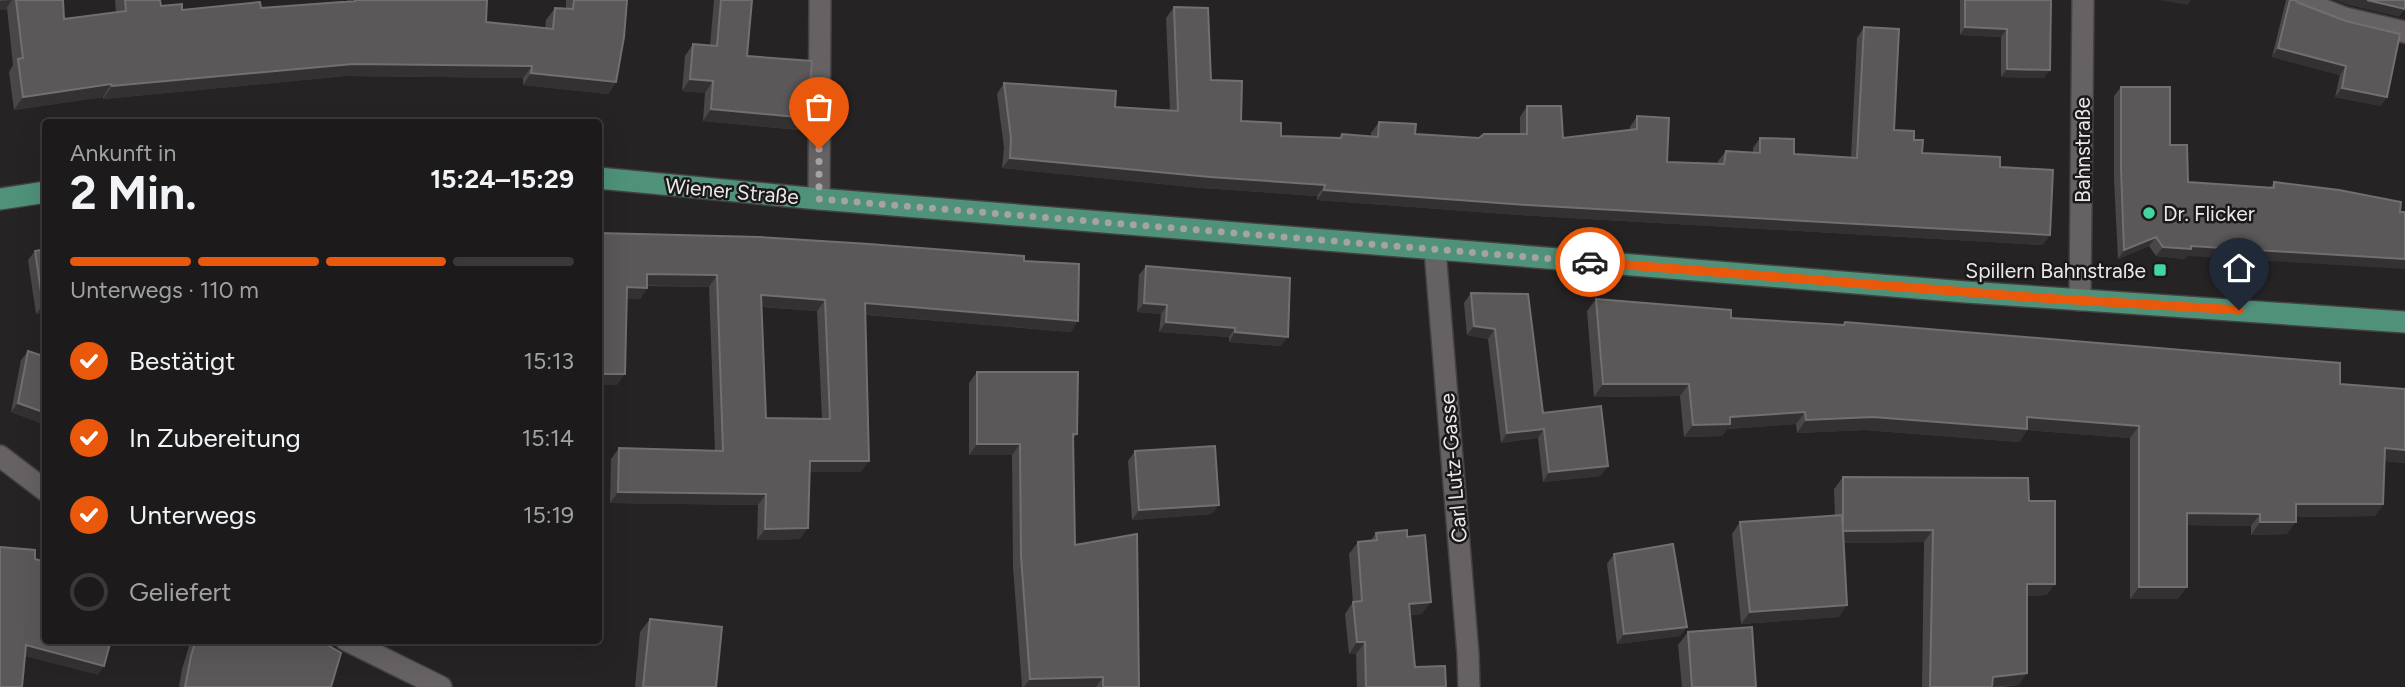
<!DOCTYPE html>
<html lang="de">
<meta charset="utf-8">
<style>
body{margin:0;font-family:Figtree,sans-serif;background:#292728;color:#f1f3f6;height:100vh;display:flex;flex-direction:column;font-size:26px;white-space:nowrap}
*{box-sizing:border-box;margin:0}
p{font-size:23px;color:#a0a1a3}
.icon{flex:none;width:38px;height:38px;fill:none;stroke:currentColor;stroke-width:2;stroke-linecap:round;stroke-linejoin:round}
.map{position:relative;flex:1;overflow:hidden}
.side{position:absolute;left:42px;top:119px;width:560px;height:525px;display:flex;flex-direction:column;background:#1c1a1b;border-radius:7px;box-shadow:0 7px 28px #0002,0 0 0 2px #3a383a}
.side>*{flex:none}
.pin{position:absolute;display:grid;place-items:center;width:60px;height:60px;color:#fff;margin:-72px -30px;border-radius:50% 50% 50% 0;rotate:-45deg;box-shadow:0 0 7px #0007}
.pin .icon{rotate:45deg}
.courier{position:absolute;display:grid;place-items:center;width:70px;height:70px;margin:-35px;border:5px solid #ea580c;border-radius:50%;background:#fff;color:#222;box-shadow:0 2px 9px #0007}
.headline em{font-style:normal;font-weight:700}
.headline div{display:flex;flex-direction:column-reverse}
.headline{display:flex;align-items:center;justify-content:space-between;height:119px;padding:0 28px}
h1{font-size:46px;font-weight:700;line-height:52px}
.bar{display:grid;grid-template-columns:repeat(4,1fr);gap:10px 7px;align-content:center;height:84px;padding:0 28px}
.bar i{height:9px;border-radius:5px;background:#3a383a}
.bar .current{background:#ea580c}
.bar p{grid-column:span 4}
ol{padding:0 28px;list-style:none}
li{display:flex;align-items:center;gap:21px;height:77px}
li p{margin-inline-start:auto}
li .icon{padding:7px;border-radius:50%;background:#ea580c;color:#fff;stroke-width:4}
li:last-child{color:#a0a1a3}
li i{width:38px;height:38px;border:4px solid #3a383a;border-radius:50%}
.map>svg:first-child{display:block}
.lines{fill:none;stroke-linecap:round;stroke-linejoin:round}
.minor-casing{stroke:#444142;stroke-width:24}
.primary-casing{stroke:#444142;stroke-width:24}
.minor{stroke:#666263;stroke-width:21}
.primary{stroke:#4f9279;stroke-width:21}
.wall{fill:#4a4748;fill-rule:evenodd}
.shaded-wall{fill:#343132}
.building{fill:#5b5859;stroke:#726f70;stroke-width:2;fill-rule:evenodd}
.done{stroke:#a5a3a3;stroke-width:7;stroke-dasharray:0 12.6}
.route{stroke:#ea580c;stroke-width:9}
.poi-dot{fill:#43d4a0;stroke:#1c191a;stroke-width:2.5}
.labels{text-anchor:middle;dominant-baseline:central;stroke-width:5;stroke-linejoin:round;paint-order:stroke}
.street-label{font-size:21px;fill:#eae8e8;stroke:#1c191a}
.poi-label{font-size:21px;fill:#eae8e8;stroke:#1c191a;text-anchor:start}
</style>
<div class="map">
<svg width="2405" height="687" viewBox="0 0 2405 687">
<rect width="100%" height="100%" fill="#262324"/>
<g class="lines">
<!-- minor casing -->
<g class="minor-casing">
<g id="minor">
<path d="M 2298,0 L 2345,18 L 2405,32"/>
<path d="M 819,199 L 820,0"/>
<path d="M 1435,250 L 1468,654 L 1469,687"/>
<path d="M 2080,300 L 2083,0"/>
<path d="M 0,456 L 46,491"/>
<path d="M 346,640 L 441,687"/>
</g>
</g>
<!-- primary casing -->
<g class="primary-casing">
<g id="primary">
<path d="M 598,178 L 819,199 L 1966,292 L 2405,322"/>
<path d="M 0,199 L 46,192"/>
</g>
</g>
<!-- minor -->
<use href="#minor" class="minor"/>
<!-- primary -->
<use href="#primary" class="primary"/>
</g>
<!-- wall -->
<g class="wall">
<path d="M 0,0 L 63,0 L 64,19 L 116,13 L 115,0 L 160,0 L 161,6 L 182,10 L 261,8 L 347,2 L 347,0 L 487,0 L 486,22 L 545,29 L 546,20 L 555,8 L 566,9 L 566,0 L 627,0 L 616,82 L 608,94 L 523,85 L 523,78 L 345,76 L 103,99 L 103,97 L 14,110 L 9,72 L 13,65 L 7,8 L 5,10 L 0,10 Z"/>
<path d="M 714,0 L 752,0 L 747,56 L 807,118 L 799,130 L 703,121 L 705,93 L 682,91 L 685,56 L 693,44 L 710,46 Z"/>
<path d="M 1960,0 L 2051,0 L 2044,78 L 2001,77 L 2001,37 L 1960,35 Z"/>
<path d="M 2286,0 L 2295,0 L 2381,106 L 2335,97 L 2340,75 L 2272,57 Z"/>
<path d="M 1174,7 L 1211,80 L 1241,121 L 1281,136 L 1339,138 L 1342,134 L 1371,136 L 1371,133 L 1379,122 L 1415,134 L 1479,138 L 1520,134 L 1520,117 L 1527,106 L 1563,138 L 1630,130 L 1630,127 L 1637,116 L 1667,162 L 1718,164 L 1718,161 L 1726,151 L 1753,153 L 1753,148 L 1760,138 L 1794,154 L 1851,157 L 1857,38 L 1864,27 L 1894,130 L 1914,140 L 1922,153 L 2000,167 L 2050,235 L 2042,245 L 1520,215 L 1317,200 L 1317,196 L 1202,188 L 1002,168 L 1004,148 L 997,94 L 1004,83 L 1115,107 L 1170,111 L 1166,18 Z"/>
<path d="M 2121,87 L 2170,145 L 2188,182 L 2270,188 L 2274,182 L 2401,202 L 2187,256 L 2185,259 L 2156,256 L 2149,246 L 2118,259 L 2114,179 L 2114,96 Z"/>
<path d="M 598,233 L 1024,261 L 1071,332 L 866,315 L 861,472 L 810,472 L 800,539 L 757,540 L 758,505 L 610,503 L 611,459 L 619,448 L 715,451 L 709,287 L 647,286 L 647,288 L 640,299 L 627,299 L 617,385 ZM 762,307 L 817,311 L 822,419 L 766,418 Z"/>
<path d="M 35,251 L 46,313 L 36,314 L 28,260 Z"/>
<path d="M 1146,266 L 1281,346 L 1229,342 L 1229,337 L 1159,332 L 1161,314 L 1137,312 L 1139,275 Z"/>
<path d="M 1471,293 L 1528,294 L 1543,413 L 1601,476 L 1543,482 L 1538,438 L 1501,443 L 1488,339 L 1467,335 L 1464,303 Z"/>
<path d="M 1596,299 L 1731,318 L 1843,325 L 1845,322 L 2340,384 L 2405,389 L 2405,463 L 2385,461 L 2383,504 L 2375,516 L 2296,517 L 2287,534 L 2251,535 L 2251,526 L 2187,525 L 2178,599 L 2130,599 L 2130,438 L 2027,430 L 2019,442 L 1865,430 L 1797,433 L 1796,424 L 1727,429 L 1722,436 L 1684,437 L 1680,396 L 1594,397 L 1587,311 Z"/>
<path d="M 28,351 L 46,425 L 11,412 L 21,360 Z"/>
<path d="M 977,372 L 1077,434 L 1073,439 L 1075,545 L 1139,687 L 1022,687 L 1013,567 L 1012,455 L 969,455 L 969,383 Z"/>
<path d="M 1135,451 L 1212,514 L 1132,520 L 1128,461 Z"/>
<path d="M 1843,477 L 2029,501 L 2047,595 L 2027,596 L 2019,685 L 2002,687 L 1922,687 L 1924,542 L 1844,543 L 1839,617 L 1741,624 L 1732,534 L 1740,522 L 1835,516 L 1834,489 Z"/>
<path d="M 1376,533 L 1407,537 L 1422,614 L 1410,615 L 1415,667 L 1446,687 L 1357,687 L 1356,654 L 1349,654 L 1345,614 L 1353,602 L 1349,554 L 1358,542 L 1371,540 Z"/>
<path d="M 1614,554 L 1687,627 L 1680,636 L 1617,644 L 1607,564 Z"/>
<path d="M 650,619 L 716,687 L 635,687 L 640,632 Z"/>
<path d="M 1688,632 L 1756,687 L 1682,687 L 1678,645 Z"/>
<path d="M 191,640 L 319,640 L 331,687 L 179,687 L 182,669 Z"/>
</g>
<!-- shaded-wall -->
<g class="shaded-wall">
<path d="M 12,0 L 5,10 L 0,10 L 0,1 Z"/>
<path d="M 2159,0 L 2191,0 L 2188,5 Z"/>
<path d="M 2335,0 L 2367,0 L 2405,9 L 2399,17 L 2349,5 Z"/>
<path d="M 1965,27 L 2007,29 L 2001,37 L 1960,35 Z"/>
<path d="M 2278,48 L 2346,66 L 2340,75 L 2272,57 Z"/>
<path d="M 353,64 L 532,66 L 523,78 L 345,76 L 103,99 L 112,86 Z"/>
<path d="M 2007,69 L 2050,70 L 2044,78 L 2001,77 Z"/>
<path d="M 531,73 L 616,82 L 608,94 L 523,85 Z"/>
<path d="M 690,79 L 713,81 L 705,93 L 682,91 Z"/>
<path d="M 111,84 L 103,97 L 14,110 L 23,97 Z"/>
<path d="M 2342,88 L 2387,97 L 2381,106 L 2335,97 Z"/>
<path d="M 711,109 L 807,118 L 799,130 L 703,121 Z"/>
<path d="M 1010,158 L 1325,185 L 1317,196 L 1202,188 L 1002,168 Z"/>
<path d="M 1324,190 L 2050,235 L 2042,245 L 1520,215 L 1317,200 Z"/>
<path d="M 2156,237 L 2149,246 L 2118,259 L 2124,250 Z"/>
<path d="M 2191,246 L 2405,259 L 2405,269 L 2187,256 L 2185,259 L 2156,256 L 2163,247 Z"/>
<path d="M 647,274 L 717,275 L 709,287 L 639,285 Z"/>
<path d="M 627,287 L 647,288 L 640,299 L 619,299 Z"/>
<path d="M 761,295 L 825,300 L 817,311 L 754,306 Z"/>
<path d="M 865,303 L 1078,321 L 1071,332 L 857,314 Z"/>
<path d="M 1144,303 L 1167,305 L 1161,314 L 1137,312 Z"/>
<path d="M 43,305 L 46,305 L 46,313 L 36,314 Z"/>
<path d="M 1166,322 L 1235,328 L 1229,337 L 1159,332 Z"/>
<path d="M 1474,326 L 1495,329 L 1488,339 L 1467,335 Z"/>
<path d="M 1235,332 L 1288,337 L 1281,346 L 1229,342 Z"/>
<path d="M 598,374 L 625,374 L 617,385 L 598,385 Z"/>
<path d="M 1603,384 L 1689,384 L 1680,396 L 1594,397 Z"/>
<path d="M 18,403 L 46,413 L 46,425 L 11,412 Z"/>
<path d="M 1805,412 L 1796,424 L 1727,429 L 1722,436 L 1684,437 L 1693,425 L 1730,417 Z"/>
<path d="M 1873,417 L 2027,417 L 2139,426 L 2130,438 L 2027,430 L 2019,442 L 1865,430 L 1797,433 L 1806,420 Z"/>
<path d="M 1544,429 L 1538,438 L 1501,443 L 1507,433 Z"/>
<path d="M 977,444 L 1020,444 L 1012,455 L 969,455 Z"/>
<path d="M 2385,448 L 2405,450 L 2405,463 L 2377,460 Z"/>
<path d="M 810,461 L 869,461 L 861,472 L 802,472 Z"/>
<path d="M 1608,466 L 1601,476 L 1543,482 L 1549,472 Z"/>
<path d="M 618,492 L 766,494 L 758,505 L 610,503 Z"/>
<path d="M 2296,504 L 2383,504 L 2375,516 L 2287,517 Z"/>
<path d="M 1219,505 L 1212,514 L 1132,520 L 1139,510 Z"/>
<path d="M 2187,513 L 2260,514 L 2251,526 L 2178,525 Z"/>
<path d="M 2260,522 L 2296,522 L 2287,534 L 2251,535 Z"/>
<path d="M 808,528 L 800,539 L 757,540 L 765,529 Z"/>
<path d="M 1933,530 L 1924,542 L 1835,543 L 1843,531 Z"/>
<path d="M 2027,584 L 2055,584 L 2047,595 L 2018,596 Z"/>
<path d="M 2139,587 L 2187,587 L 2178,599 L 2130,599 Z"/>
<path d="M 1431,602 L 1422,614 L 1401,616 L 1409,604 Z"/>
<path d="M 1847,605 L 1839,617 L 1741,624 L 1750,612 Z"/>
<path d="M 1687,627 L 1680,636 L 1617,644 L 1624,634 Z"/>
<path d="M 1357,642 L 1365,642 L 1356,654 L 1349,654 Z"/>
<path d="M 26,645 L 104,666 L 98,675 L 20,655 Z"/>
<path d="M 2027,673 L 2019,685 L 1986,687 L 1993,677 Z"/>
<path d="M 1103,677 L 1096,687 L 1024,687 L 1030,679 Z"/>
</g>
<!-- building -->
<g class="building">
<path d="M 16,0 L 63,0 L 64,19 L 126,11 L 125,0 L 160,0 L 161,6 L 182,4 L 182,10 L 260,2 L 261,8 L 355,1 L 355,0 L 487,0 L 486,22 L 553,29 L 555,8 L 573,9 L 574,0 L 627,0 L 624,37 L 616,82 L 531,73 L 532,66 L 353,64 L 112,86 L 111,84 L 23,97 L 18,59 L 23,58 Z"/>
<path d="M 721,0 L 752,0 L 747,56 L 812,61 L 807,118 L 711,109 L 713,81 L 690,79 L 693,44 L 717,46 Z"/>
<path d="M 1965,0 L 2051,0 L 2050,70 L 2007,69 L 2007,29 L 1965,27 Z"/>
<path d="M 2290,0 L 2295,0 L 2299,3 L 2346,21 L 2400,34 L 2387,97 L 2342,88 L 2346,66 L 2278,48 Z"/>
<path d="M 2367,0 L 2405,0 L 2405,9 Z"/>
<path d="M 1174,7 L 1208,8 L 1211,80 L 1242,81 L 1241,121 L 1281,123 L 1281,136 L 1341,138 L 1342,134 L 1378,137 L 1379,122 L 1416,124 L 1415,134 L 1479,138 L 1484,134 L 1527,134 L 1527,106 L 1561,106 L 1563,138 L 1637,129 L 1637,116 L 1669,118 L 1667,162 L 1724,164 L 1726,151 L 1760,153 L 1760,138 L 1794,139 L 1794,154 L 1857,158 L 1864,27 L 1899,29 L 1894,130 L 1914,131 L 1914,140 L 1923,140 L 1922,153 L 2000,157 L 2000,167 L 2053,170 L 2050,235 L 1527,205 L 1324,190 L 1325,185 L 1210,177 L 1010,158 L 1011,138 L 1004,83 L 1116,91 L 1115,107 L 1178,111 Z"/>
<path d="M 2121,87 L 2170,87 L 2170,145 L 2187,145 L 2188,182 L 2274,188 L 2274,182 L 2339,190 L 2401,202 L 2400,212 L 2405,212 L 2405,259 L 2191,246 L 2191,249 L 2163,247 L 2156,237 L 2124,250 L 2121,169 Z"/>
<path d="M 598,233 L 760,237 L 869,244 L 1024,256 L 1024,261 L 1079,264 L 1078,321 L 865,303 L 869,461 L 810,461 L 808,528 L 765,529 L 766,494 L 618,492 L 619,448 L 723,451 L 717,275 L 647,274 L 647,288 L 627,287 L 625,374 L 598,374 ZM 761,295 L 825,300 L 830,419 L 766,418 Z"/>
<path d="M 46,249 L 46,305 L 43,305 L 35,251 Z"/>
<path d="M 1146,266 L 1290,278 L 1288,337 L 1235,332 L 1235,328 L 1166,322 L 1167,305 L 1144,303 Z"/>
<path d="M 1471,293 L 1528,294 L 1543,413 L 1601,406 L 1608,466 L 1549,472 L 1544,429 L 1507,433 L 1495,329 L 1474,326 Z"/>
<path d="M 1596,299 L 1731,310 L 1731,318 L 1844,325 L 1845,322 L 2340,363 L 2340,384 L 2405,389 L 2405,450 L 2385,448 L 2383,504 L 2296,504 L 2296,522 L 2260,522 L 2260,514 L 2187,513 L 2187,587 L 2139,587 L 2139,426 L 2027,417 L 2027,429 L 1873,417 L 1806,420 L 1805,412 L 1730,417 L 1730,424 L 1693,425 L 1689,384 L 1603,384 Z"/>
<path d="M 28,351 L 46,357 L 46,413 L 18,403 Z"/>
<path d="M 977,372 L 1078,372 L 1077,434 L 1073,434 L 1075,545 L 1137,534 L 1139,687 L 1103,687 L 1103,677 L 1030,679 L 1021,556 L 1020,444 L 977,444 Z"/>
<path d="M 1215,446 L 1219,505 L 1139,510 L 1135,451 Z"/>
<path d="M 1843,477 L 2028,478 L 2029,501 L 2055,501 L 2055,584 L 2027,584 L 2027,673 L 1993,677 L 1992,687 L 1930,687 L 1933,530 L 1843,531 L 1847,605 L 1750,612 L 1740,522 L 1842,515 L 1843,530 Z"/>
<path d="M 1407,530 L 1407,537 L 1425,535 L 1431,602 L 1409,604 L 1415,667 L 1445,666 L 1446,687 L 1366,687 L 1365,642 L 1357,642 L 1353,602 L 1362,601 L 1358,542 L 1377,540 L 1376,533 Z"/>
<path d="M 1673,544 L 1687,627 L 1624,634 L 1614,554 Z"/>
<path d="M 0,547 L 35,550 L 35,559 L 46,562 L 46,640 L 111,640 L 104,666 L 26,645 L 22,687 L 0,687 Z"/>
<path d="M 650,619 L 722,627 L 716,687 L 643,687 Z"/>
<path d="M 1752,627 L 1756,687 L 1692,687 L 1688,632 Z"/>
<path d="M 196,640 L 319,640 L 341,653 L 331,687 L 185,687 L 191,656 Z"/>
</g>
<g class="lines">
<!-- done -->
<path class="done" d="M 819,149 L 819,199 L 1590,262"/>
<!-- route -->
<path class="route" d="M 1590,262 L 2042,298 L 2239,310"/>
</g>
<!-- markers -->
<g class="poi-dot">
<circle cx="2149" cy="213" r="7"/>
<rect x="2153" y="263" width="14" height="14" rx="3.5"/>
</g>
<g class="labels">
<!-- street labels -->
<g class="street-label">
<text transform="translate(2082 150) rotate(-90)">Bahnstraße</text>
<text transform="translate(732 191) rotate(5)">Wiener Straße</text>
<text transform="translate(1453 468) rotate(-95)">Carl Lutz-Gasse</text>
</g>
<!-- poi labels -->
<g class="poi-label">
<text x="2163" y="213">Dr. Flicker</text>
<text x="2146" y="270" text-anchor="end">Spillern Bahnstraße</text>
</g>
</g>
</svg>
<div class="pin" style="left:819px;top:149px;background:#ea580c"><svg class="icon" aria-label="bag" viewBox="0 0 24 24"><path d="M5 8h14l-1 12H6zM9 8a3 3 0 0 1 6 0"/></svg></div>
<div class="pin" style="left:2239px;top:310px;background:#1f2937"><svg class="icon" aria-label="home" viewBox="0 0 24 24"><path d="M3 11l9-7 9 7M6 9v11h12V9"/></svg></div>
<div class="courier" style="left:1590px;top:262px"><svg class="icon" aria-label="car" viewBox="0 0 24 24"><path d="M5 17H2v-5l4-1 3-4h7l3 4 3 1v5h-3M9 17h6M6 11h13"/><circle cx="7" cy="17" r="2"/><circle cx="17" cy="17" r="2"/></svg></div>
<section class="side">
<div class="headline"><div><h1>2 Min.</h1><p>Ankunft in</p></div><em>15:24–15:29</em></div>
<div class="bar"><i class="current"></i><i class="current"></i><i class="current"></i><i></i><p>Unterwegs · 110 m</p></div>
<ol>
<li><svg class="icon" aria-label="check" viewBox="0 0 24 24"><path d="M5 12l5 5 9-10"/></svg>Bestätigt<p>15:13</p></li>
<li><svg class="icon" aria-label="check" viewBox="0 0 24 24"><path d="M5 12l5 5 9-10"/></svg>In Zubereitung<p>15:14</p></li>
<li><svg class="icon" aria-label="check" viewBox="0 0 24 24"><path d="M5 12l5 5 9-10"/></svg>Unterwegs<p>15:19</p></li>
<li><i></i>Geliefert</li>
</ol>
</section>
</div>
